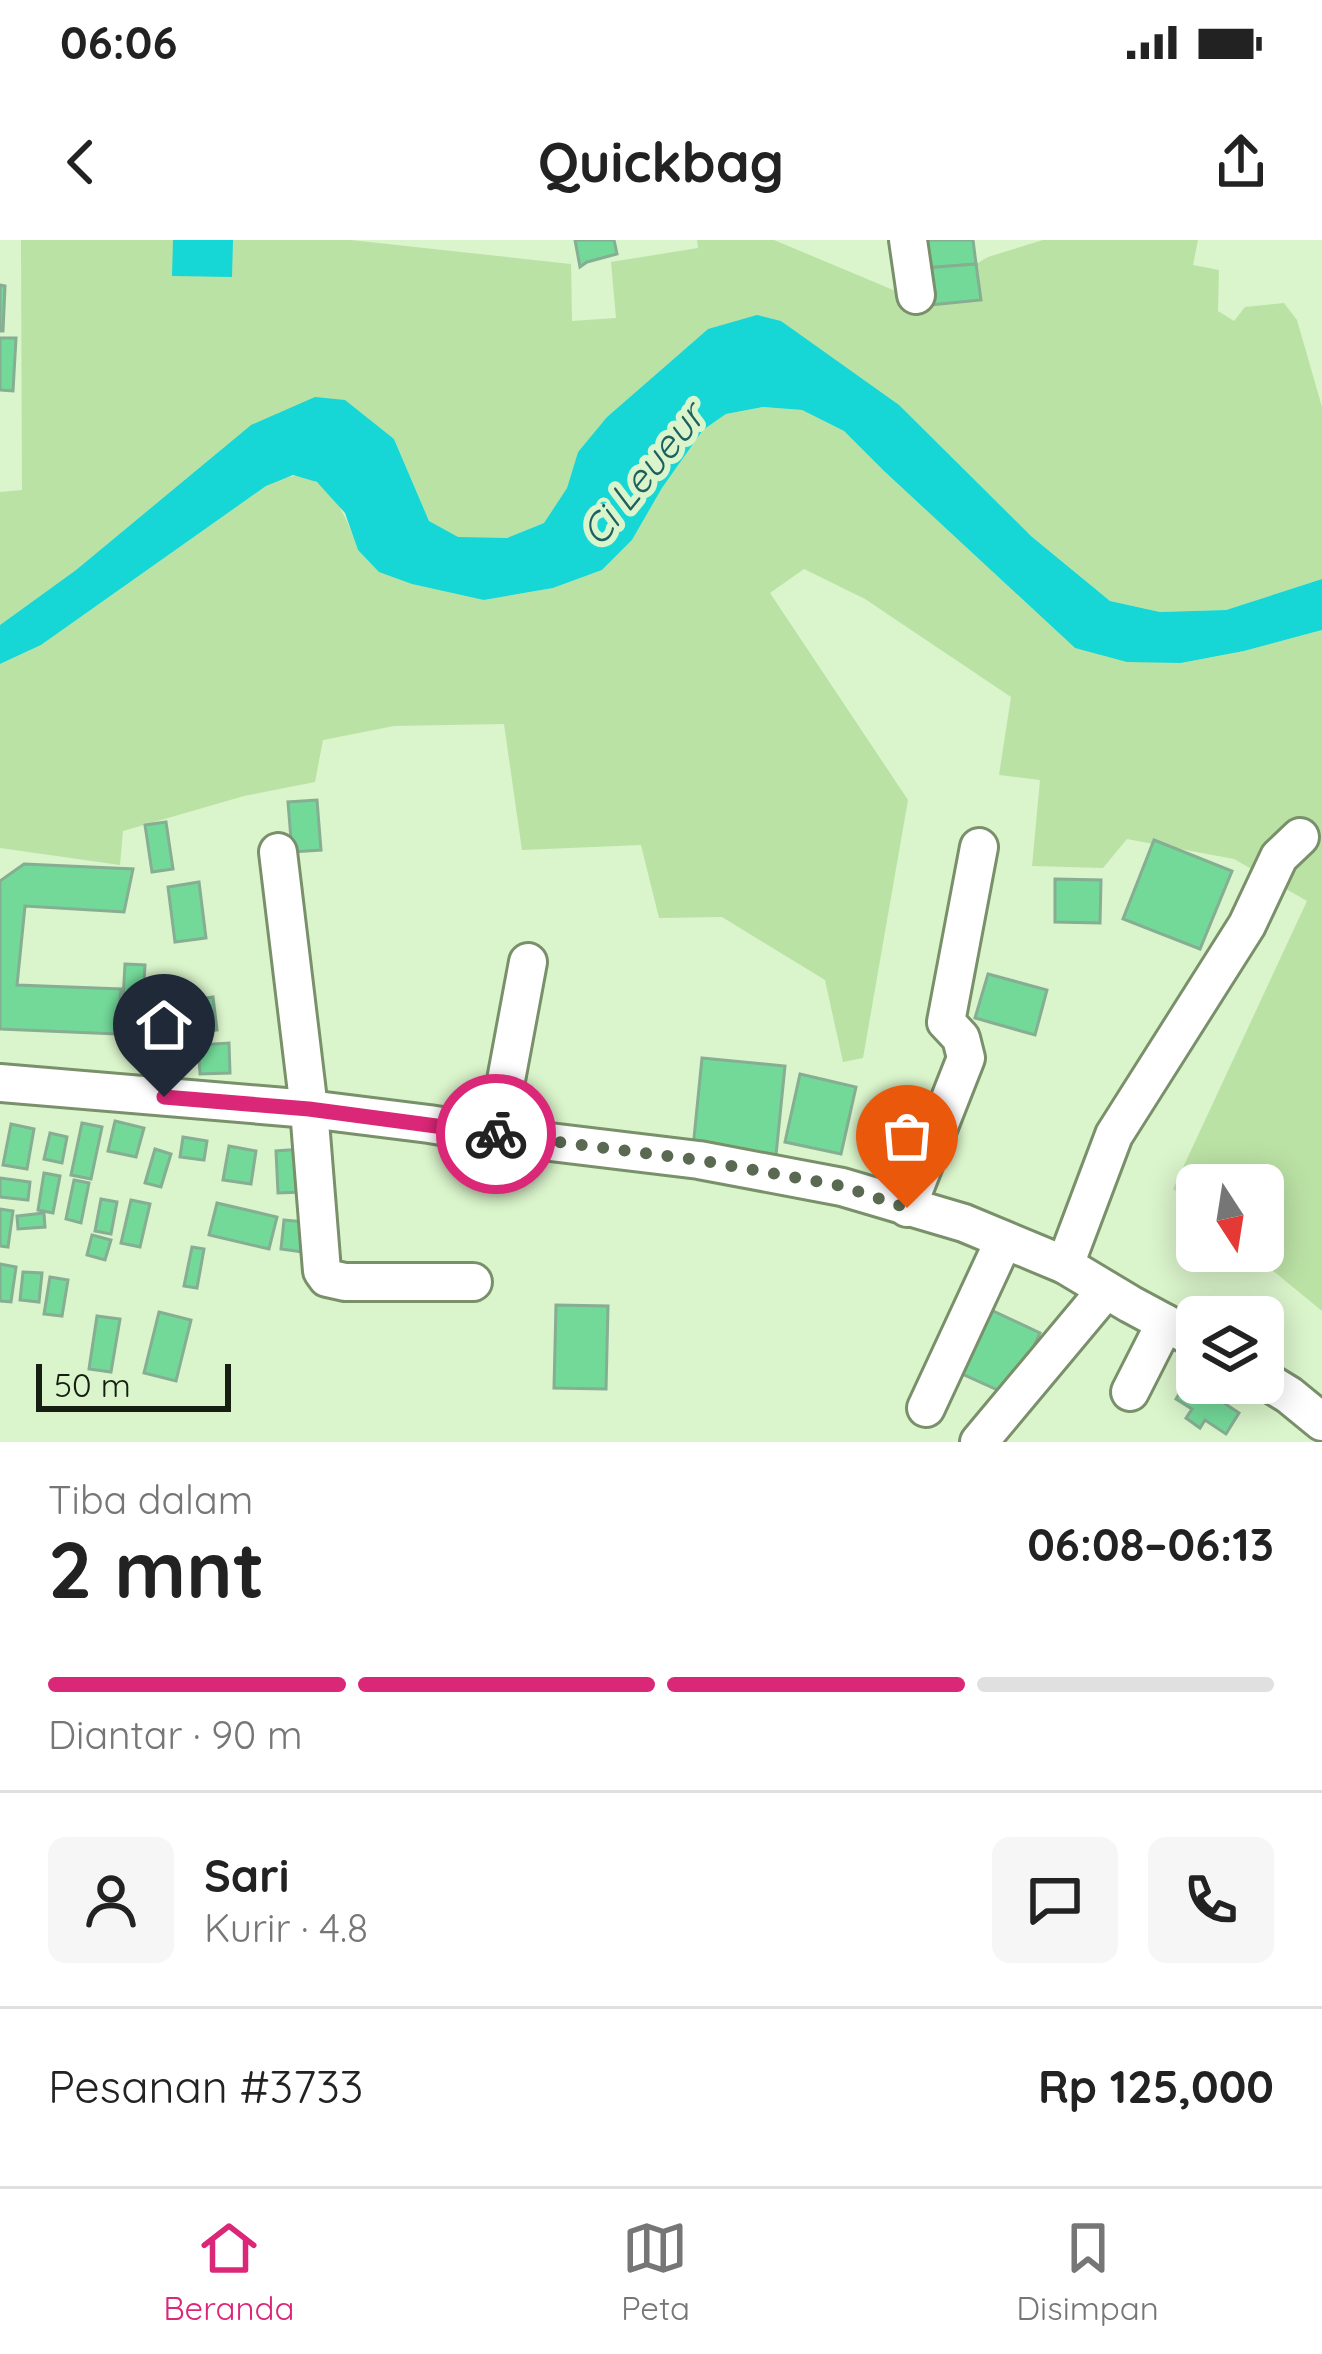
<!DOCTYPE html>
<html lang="id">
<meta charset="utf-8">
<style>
body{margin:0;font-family:Quicksand,sans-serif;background:#f6f6f6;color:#222;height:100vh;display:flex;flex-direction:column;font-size:45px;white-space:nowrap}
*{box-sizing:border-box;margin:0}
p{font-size:39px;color:#767676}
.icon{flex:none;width:66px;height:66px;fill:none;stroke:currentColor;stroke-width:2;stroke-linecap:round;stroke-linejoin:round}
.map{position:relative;height:1202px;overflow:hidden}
.sheet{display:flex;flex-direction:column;background:#fff;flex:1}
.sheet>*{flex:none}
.needle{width:78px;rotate:168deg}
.fabs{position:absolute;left:1176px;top:924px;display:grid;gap:24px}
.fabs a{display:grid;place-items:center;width:108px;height:108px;border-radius:18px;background:#fff;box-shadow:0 6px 30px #0003;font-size:60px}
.scale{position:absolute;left:36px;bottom:30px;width:195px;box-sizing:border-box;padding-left:12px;border:6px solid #151e10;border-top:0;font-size:33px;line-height:42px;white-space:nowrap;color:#151e10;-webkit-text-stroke:9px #daf4cb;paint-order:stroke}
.pin{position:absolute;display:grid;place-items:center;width:102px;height:102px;color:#fff;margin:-123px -51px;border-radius:50% 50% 50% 0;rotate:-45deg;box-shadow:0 0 12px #0007}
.pin .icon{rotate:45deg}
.courier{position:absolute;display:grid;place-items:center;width:120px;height:120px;margin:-60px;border:9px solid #db2777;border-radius:50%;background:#fff;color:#222;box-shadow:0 3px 15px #0007}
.overview em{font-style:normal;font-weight:700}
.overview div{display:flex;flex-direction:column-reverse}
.overview{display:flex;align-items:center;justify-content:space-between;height:204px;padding:0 48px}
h1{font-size:78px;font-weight:700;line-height:90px}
.bar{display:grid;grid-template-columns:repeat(4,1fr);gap:18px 12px;align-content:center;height:144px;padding:0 48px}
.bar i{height:15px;border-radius:9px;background:#e0e0e0}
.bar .selected{background:#db2777}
.bar p{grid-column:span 4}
.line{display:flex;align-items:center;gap:30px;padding:0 48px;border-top:3px solid #e0e0e0}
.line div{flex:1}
.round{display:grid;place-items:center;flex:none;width:126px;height:126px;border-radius:18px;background:#f6f6f6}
.status{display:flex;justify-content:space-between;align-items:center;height:84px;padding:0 60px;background:#fff;direction:ltr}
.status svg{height:33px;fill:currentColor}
header{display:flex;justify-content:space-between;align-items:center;height:156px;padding:0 48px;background:#fff;font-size:54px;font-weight:700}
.dock{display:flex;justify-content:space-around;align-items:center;height:168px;border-top:3px solid #e0e0e0;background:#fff;font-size:33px;color:#767676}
.dock a{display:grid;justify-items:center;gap:6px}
.dock .selected{color:#db2777}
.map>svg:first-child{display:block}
.green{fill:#bbe2a5}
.water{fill:#16d6d6}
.building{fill:#73d999;stroke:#85ae92;stroke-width:3}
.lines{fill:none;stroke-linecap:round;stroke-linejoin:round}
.minor-casing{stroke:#79906b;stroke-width:42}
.minor{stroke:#fff;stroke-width:36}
.done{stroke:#5a6951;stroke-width:12;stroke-dasharray:0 21.6}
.route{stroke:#db2777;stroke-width:15}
.labels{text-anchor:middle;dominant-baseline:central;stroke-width:12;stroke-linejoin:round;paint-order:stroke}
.water-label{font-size:39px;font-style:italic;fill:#1d605f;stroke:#daf4cb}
</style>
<div class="status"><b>06:06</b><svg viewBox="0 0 49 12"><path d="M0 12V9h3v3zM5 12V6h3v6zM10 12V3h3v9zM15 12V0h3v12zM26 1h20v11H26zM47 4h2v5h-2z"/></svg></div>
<header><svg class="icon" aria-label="back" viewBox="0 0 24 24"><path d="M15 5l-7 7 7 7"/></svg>Quickbag<svg class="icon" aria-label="share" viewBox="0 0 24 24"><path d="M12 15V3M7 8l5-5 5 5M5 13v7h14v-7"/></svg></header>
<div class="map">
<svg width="1322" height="1202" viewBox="0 0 1322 1202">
<rect width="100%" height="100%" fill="#daf4cb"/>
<!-- green -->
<g class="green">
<path d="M 21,0 L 351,0 L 571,24 L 572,81 L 616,78 L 611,22 L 698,8 L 697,0 L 774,0 L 929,65 L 980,60 L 976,24 L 988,17 L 1043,0 L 1198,0 L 1193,25 L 1219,30 L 1218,71 L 1234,81 L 1245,67 L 1284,63 L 1297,80 L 1322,167 L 1322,339 L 1226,370 L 1160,372 L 1110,361 L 1031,296 L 821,111 L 781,81 L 708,89 L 607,177 L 578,212 L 567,248 L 544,283 L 507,298 L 458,298 L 429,281 L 394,199 L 251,185 L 76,330 L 0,385 L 0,252 L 22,250 Z"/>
<path d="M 763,167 L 802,170 L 844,191 L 884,231 L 1075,408 L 1181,423 L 1244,411 L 1322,390 L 1322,1071 L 1249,1011 L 1263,1011 L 1263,945 L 1197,945 L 1197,968 L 1173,949 L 1307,661 L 1234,619 L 1127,599 L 1103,628 L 1032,626 L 1040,540 L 999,535 L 1011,457 L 865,359 L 804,329 L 770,353 L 908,560 L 863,818 L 843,822 L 825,740 L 722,677 L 659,678 L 641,605 L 522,610 L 504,484 L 394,486 L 323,500 L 315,542 L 244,556 L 123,591 L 120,625 L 0,608 L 0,424 L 41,405 L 266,246 C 275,242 286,236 295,236 C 332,237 348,281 358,310 L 484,360 L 553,348 L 602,330 L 632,300 L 662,248 L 703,190 L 726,174 Z"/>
</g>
<!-- water -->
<g class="water">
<path d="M 173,0 L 233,0 L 232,37 L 172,36 Z"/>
<path d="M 757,75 L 781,81 L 899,165 L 1031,296 L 1110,361 L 1160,372 L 1226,370 L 1322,339 L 1322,390 L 1244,411 L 1181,423 L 1127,422 L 1075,408 L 884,231 L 844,191 L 802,170 L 763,167 L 726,174 L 703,190 L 662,248 L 632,300 L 602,330 L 553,348 L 484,360 L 412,344 L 379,332 L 358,310 L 345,273 L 317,242 L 293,235 L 266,246 L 41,405 L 0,424 L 0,385 L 76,330 L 251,185 L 315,157 L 345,160 L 394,199 L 429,281 L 458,297 L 507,298 L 544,283 L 567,248 L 578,212 L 607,177 L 708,89 Z"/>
</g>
<!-- building -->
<g class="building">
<path d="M 575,0 L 614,0 L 617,14 L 587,22 L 580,27 Z"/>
<path d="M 919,0 L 973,0 L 976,24 L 924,28 Z"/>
<path d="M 976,24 L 981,60 L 929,65 L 924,28 Z"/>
<path d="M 0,45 L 5,46 L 3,91 L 0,91 Z"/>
<path d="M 0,98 L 16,98 L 13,151 L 0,150 Z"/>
<path d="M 317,560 L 321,610 L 292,612 L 288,562 Z"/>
<path d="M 166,582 L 173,629 L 152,632 L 145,585 Z"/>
<path d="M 1154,600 L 1232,631 L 1200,709 L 1123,679 Z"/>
<path d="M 24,624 L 133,629 L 124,672 L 25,666 L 17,745 L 121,749 L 116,794 L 0,789 L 0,641 Z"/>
<path d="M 1055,639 L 1101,640 L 1100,683 L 1055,682 Z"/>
<path d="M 199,642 L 206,698 L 175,702 L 168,647 Z"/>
<path d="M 125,724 L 145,725 L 143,762 L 123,760 Z"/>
<path d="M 988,734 L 1047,750 L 1035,795 L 975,778 Z"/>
<path d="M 213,757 L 217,790 L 193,793 L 188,761 Z"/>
<path d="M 229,803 L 230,833 L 200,834 L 198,805 Z"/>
<path d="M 153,805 L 169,806 L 167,833 L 151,832 Z"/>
<path d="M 702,818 L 785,826 L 776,915 L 693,908 Z"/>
<path d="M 800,834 L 856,847 L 841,914 L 785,902 Z"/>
<path d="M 115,881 L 144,888 L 136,917 L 108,911 Z"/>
<path d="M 82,883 L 102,887 L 91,939 L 71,935 Z"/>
<path d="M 11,884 L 34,889 L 27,929 L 3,925 Z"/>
<path d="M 50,893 L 67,897 L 62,923 L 44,919 Z"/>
<path d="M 183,897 L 207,901 L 204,920 L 180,917 Z"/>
<path d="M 229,906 L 256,911 L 251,944 L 223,940 Z"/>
<path d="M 155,909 L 171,914 L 161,947 L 145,943 Z"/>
<path d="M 301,909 L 303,952 L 278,953 L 276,911 Z"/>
<path d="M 44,933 L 60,936 L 53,973 L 38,970 Z"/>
<path d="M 0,938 L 30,942 L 28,960 L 0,957 Z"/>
<path d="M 74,940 L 89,943 L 81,983 L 66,979 Z"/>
<path d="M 101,959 L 117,962 L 111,994 L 95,991 Z"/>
<path d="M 131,960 L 150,964 L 140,1007 L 121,1003 Z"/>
<path d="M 217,963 L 277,977 L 269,1009 L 209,995 Z"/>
<path d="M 0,969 L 13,971 L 8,1007 L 0,1006 Z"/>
<path d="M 44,973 L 45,987 L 18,989 L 17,976 Z"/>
<path d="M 284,980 L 306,982 L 303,1012 L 281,1009 Z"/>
<path d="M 92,995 L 111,1000 L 105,1020 L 87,1015 Z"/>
<path d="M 192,1007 L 204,1009 L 197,1048 L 184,1046 Z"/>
<path d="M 0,1024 L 16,1027 L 11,1062 L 0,1061 Z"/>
<path d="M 23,1032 L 42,1033 L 39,1062 L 20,1060 Z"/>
<path d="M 50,1037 L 68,1040 L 62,1076 L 44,1074 Z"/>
<path d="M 556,1065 L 608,1066 L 606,1149 L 554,1148 Z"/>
<path d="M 989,1069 L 1040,1093 L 1011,1156 L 960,1133 Z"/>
<path d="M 159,1072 L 191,1080 L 176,1141 L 144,1133 Z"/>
<path d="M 97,1076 L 120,1079 L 111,1132 L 89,1129 Z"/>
<path d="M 1188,1139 L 1239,1173 L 1226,1194 L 1205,1180 L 1200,1188 L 1186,1178 L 1192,1169 L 1176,1159 Z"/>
</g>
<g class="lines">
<!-- minor casing -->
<g class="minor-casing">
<g id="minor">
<path d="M 908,0 L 916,55"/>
<path d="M 278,612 L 309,869 L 322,1031 L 327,1038 L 345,1042 L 473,1042"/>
<path d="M 0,843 L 309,869 L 429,884 L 517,898 L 699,920 L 842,947 L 964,983 L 1065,1025 L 1130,1064 L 1197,1100"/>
<path d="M 496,894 L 528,722"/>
<path d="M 907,968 L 966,818 L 961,798 L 946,782 L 979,607"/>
<path d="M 1065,1025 L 1114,895 L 1247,685 L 1279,617 L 1300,597"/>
<path d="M 1263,1139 L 1289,1155 L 1322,1182"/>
<path d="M 1130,1152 L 1165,1083"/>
<path d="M 926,1168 L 1004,1000"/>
<path d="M 979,1202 L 1106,1050"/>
</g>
</g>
<!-- minor -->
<use href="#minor" class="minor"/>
</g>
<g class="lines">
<!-- done -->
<path class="done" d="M 496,894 L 699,920 L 842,946 L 907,968"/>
<!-- route -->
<path class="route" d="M 164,857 L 309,869 L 496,894"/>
</g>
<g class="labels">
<!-- water labels -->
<g class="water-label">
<text transform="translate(642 234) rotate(-51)">Ci Leueur</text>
</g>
</g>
</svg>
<div class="fabs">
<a><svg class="needle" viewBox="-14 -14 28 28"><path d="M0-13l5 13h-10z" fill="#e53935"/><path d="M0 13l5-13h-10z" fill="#767676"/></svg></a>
<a><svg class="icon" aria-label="layers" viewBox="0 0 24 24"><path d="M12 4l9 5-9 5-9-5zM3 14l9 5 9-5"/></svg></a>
</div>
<div class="scale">50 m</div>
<div class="pin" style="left:907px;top:968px;background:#ea580c"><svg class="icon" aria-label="bag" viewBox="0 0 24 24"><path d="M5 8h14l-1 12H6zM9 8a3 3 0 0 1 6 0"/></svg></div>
<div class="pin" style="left:164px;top:857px;background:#1f2937"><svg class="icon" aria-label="home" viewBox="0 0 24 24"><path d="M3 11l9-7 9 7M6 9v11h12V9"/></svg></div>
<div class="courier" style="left:496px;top:894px"><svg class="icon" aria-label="bike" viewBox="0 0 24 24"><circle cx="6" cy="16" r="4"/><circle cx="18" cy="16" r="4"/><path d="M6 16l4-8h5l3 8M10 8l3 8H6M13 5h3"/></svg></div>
</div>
<section class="sheet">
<div class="overview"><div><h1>2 mnt</h1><p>Tiba dalam</p></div><em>06:08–06:13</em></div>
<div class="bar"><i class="selected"></i><i class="selected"></i><i class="selected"></i><i></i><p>Diantar · 90 m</p></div>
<div class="line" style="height:216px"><a class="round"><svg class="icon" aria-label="person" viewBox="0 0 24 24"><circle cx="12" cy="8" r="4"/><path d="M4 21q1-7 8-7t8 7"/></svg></a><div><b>Sari</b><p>Kurir · 4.8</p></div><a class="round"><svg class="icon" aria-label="chat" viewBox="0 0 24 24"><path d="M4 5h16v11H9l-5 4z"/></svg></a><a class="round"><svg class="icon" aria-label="phone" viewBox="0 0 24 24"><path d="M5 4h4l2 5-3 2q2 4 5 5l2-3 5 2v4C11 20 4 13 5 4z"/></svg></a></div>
<div class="line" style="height:156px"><div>Pesanan #3733</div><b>Rp 125,000</b></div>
</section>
<nav class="dock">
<a class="selected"><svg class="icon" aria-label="home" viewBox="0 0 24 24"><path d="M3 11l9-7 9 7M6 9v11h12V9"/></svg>Beranda</a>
<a><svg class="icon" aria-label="map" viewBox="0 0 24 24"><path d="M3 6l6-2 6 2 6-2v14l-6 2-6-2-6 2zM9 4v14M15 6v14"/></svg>Peta</a>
<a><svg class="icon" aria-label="saved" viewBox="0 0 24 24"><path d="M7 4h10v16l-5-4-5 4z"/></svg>Disimpan</a>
</nav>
